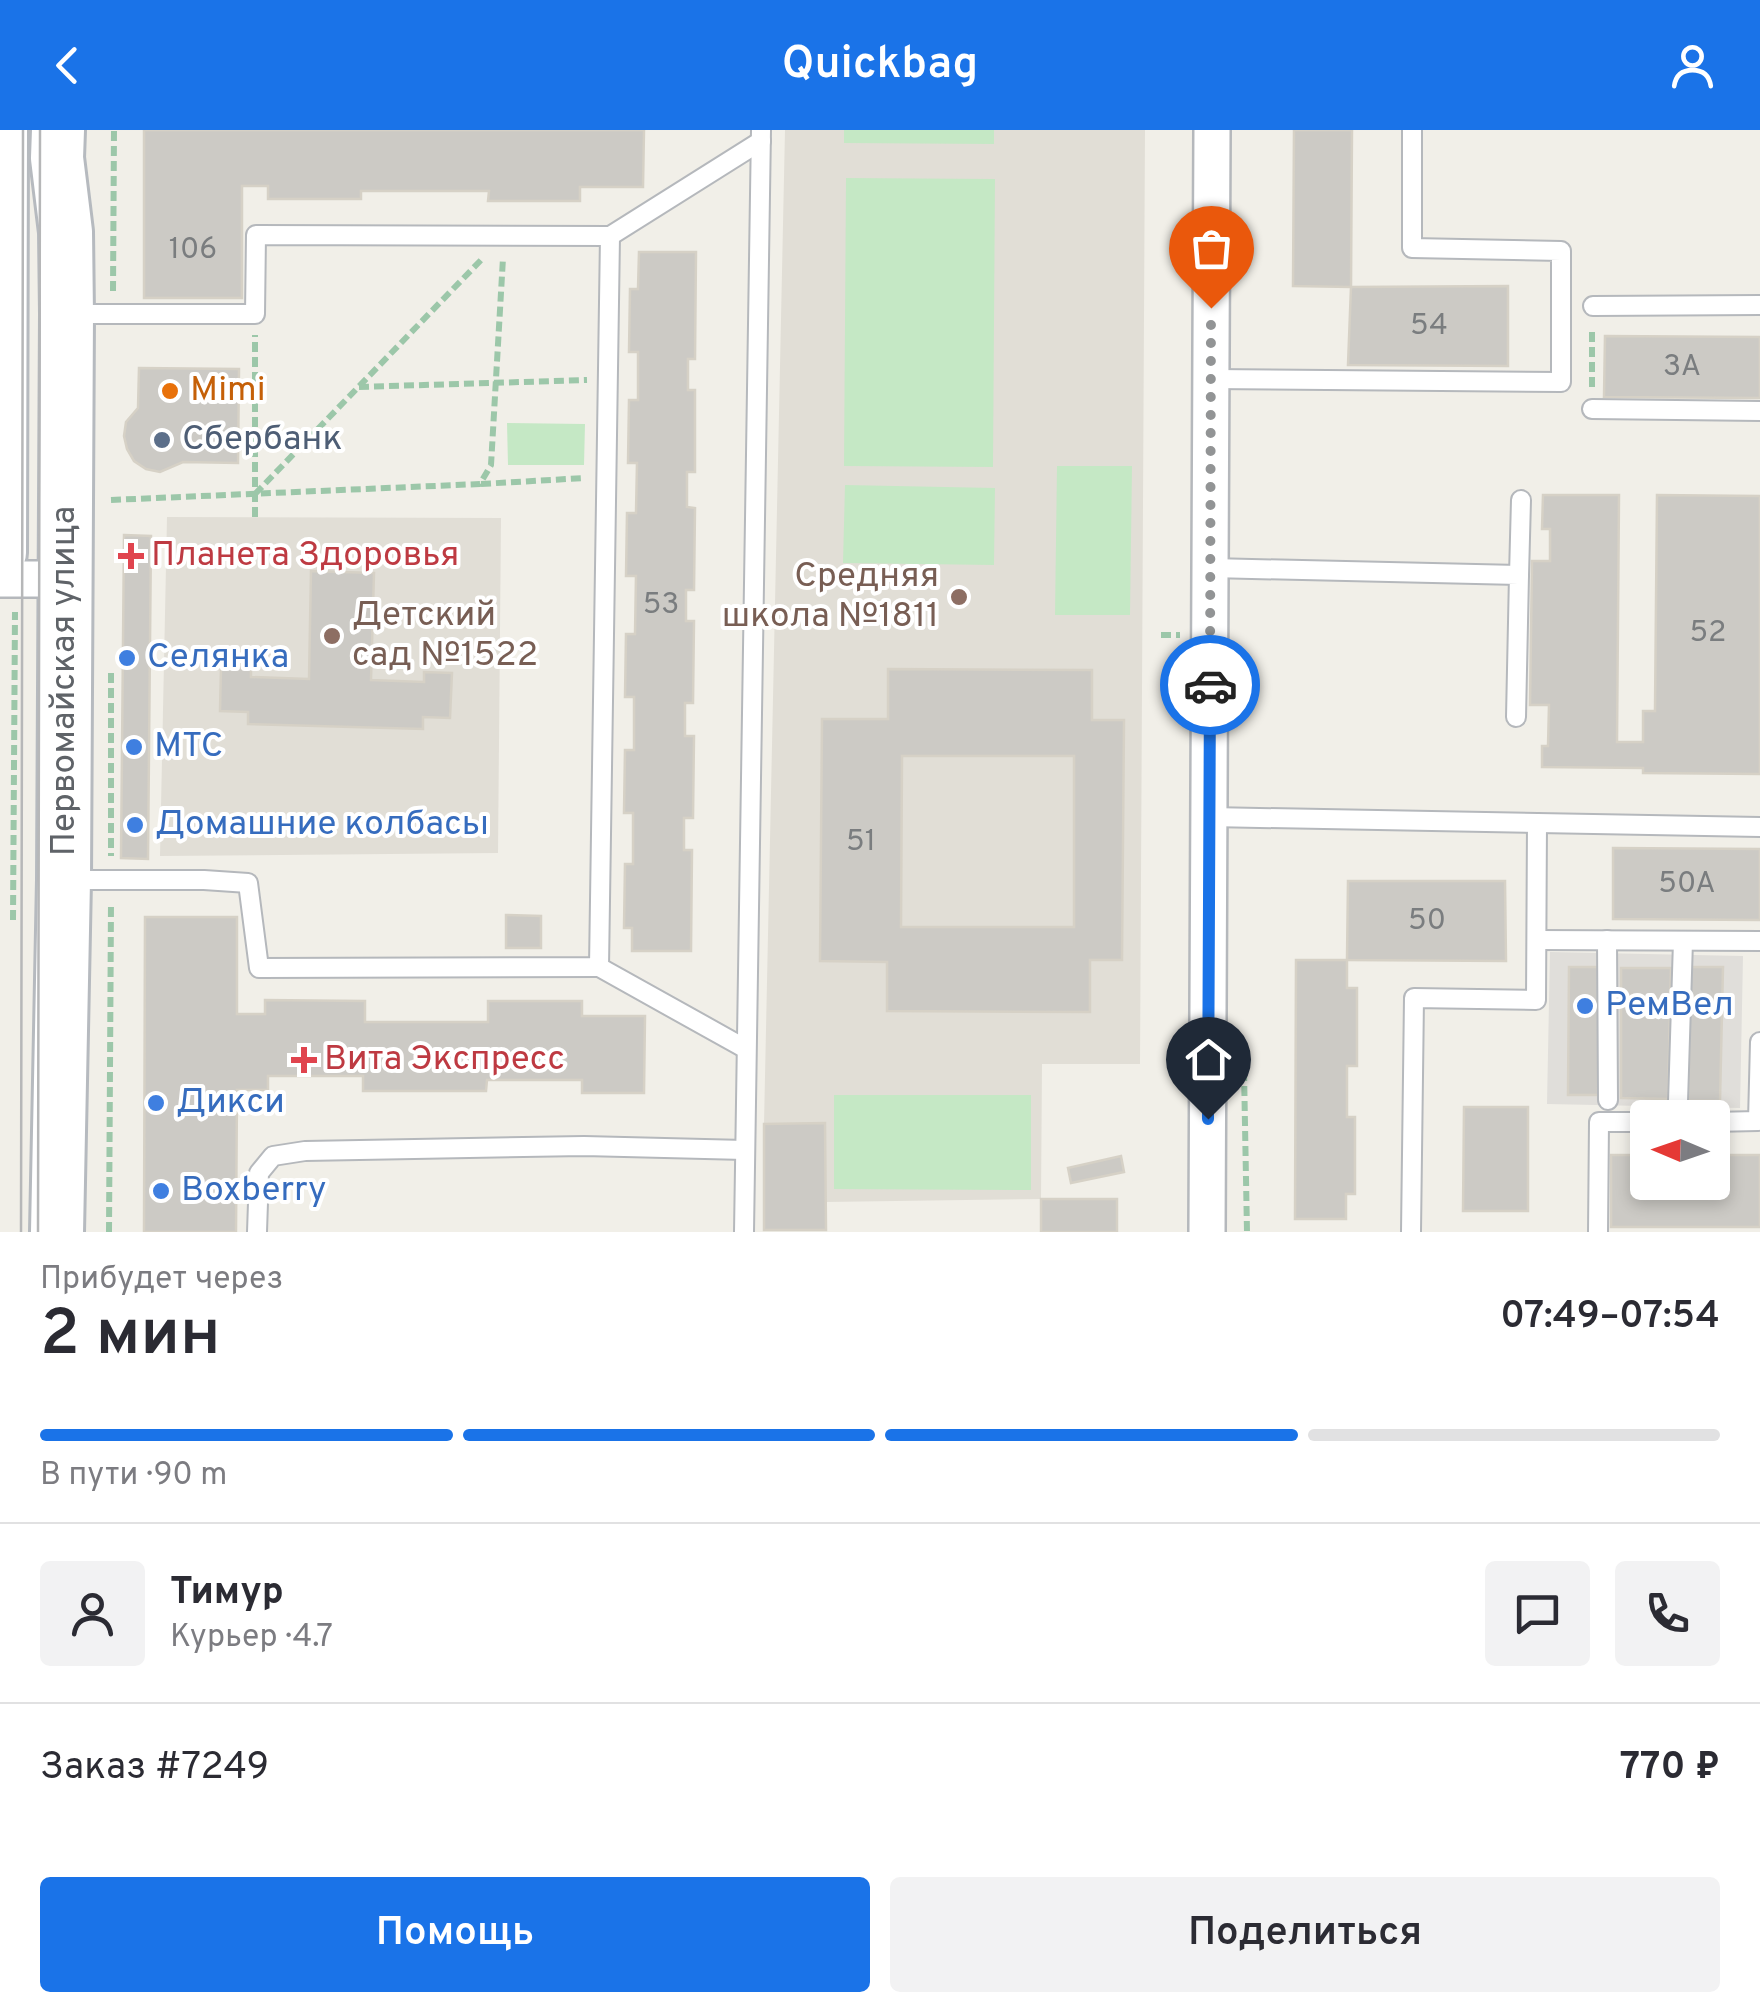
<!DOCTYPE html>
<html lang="ru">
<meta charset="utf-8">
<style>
body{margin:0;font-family:Overpass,sans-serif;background:#f2f2f3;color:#2b2b33;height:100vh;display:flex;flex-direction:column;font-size:38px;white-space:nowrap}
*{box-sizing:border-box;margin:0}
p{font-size:32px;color:#7c7c81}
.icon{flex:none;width:55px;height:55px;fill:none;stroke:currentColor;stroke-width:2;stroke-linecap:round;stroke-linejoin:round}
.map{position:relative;height:1102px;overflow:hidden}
.details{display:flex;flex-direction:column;background:#fff;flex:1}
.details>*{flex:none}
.needle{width:65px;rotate:272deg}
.buttons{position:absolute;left:1630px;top:970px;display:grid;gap:20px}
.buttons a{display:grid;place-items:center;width:100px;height:100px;border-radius:10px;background:#fff;box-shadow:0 5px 15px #0003;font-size:50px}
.pin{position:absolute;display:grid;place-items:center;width:85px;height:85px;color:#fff;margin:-102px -42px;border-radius:50% 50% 50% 0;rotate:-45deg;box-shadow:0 0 10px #0007}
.pin .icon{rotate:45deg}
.courier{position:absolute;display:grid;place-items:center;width:100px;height:100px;margin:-50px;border:8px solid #1a73e8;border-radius:50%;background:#fff;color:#222;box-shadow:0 2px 12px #0007}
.head em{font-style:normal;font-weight:600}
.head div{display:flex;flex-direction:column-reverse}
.head{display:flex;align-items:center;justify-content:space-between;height:170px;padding:0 40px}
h1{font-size:65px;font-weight:600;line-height:75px}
.bar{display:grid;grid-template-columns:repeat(4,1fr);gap:15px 10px;align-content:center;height:120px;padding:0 40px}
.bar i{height:12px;border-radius:8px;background:#e1e1e2}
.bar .selected{background:#1a73e8}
.bar p{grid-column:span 4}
.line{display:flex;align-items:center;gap:25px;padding:0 40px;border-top:2px solid #e1e1e2}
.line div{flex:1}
.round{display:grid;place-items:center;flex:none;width:105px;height:105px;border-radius:10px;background:#f2f2f3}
.primary-button{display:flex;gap:20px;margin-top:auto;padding:20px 40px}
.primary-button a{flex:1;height:115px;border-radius:10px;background:#1a73e8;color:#fff;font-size:40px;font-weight:600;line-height:115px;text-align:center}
.primary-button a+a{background:#f2f2f3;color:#2b2b33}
header{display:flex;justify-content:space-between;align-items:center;height:130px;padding:0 40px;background:#1a73e8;color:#fff;font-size:45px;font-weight:600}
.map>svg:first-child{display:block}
.industrial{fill:#e0deda}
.education{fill:#e1ded6}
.green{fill:#c5e8c5}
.building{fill:#cccac5;stroke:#d6d1c6;stroke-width:2.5;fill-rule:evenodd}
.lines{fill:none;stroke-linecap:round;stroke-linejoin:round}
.lane-casing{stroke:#b5b8bc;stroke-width:22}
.street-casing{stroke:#b5b8bc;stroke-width:40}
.secondary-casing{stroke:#b6babf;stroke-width:58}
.path{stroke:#9cc7a9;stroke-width:6;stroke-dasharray:10 5;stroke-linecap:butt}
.lane{stroke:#fff;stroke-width:18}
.street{stroke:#fff;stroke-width:35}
.secondary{stroke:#fff;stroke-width:52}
.tram{stroke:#b6b7b8;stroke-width:2.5}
.done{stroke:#929495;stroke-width:10;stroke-dasharray:0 18}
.route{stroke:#1a73e8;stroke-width:12}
.food-dot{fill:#e8710a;stroke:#fff;stroke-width:4}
.service-dot{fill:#5c6f8a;stroke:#fff;stroke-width:4}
.health-dot{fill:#e0444e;stroke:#fff;stroke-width:4}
.education-dot{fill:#8d6e63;stroke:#fff;stroke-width:4}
.shop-dot{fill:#3f7fe0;stroke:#fff;stroke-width:4}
.labels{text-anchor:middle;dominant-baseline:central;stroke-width:8;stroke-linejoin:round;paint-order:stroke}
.number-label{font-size:30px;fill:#7a7d7f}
.food-label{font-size:35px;fill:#c56008;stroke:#fff;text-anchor:start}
.service-label{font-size:35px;fill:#4e5e75;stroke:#fff;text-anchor:start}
.health-label{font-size:35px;fill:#be3a42;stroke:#fff;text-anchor:start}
.education-label{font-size:35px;fill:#785e54;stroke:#fff;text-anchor:end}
.shop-label{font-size:35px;fill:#366cbe;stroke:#fff;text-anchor:start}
.street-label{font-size:35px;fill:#5f6368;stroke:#fff}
</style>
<header><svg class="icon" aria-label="back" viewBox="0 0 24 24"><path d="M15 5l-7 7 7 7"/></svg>Quickbag<svg class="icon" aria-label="person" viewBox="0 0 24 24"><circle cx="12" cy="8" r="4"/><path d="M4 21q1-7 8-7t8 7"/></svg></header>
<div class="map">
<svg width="1760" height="1102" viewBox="0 0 1760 1102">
<rect width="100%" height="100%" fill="#f1efe8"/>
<!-- industrial -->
<path class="industrial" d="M 1550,822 L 1743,826 L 1740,978 L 1547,974 Z"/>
<!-- education -->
<g class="education">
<path d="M 785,0 L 1145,0 L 1140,934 L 1042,934 L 1041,1069 L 826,1072 L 825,994 L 764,994 Z"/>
<path d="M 167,387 L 501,388 L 498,723 L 160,726 Z"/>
</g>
<!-- green -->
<g class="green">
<path d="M 844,0 L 994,0 L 994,14 L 844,13 Z"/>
<path d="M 846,48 L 995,49 L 993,337 L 844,336 Z"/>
<path d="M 507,293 L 585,294 L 584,335 L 508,335 Z"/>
<path d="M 1057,336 L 1132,336 L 1130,485 L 1055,485 Z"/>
<path d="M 845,355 L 995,358 L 994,435 L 843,433 Z"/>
<path d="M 834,965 L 1031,965 L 1031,1060 L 834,1059 Z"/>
</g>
<!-- building -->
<g class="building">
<path d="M 144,0 L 644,0 L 643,57 L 580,57 L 580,71 L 488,71 L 489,61 L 361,61 L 361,69 L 268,69 L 268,56 L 242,56 L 242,168 L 144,168 Z"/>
<path d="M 1294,0 L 1352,0 L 1351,157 L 1293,156 Z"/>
<path d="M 639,122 L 696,122 L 695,229 L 688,229 L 688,260 L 695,260 L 695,342 L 687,342 L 687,377 L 695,378 L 694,460 L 686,460 L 686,491 L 694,491 L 693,573 L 685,573 L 685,606 L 694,606 L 693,688 L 684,688 L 684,720 L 692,720 L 691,821 L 632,821 L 632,798 L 624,798 L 625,734 L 633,734 L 633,683 L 624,683 L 625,620 L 634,620 L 634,567 L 625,567 L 626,504 L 635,504 L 636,446 L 626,446 L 627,383 L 636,383 L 637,333 L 628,333 L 629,270 L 638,270 L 638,222 L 629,222 L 630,159 L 638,159 Z"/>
<path d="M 1508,156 L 1508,236 L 1348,235 L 1351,157 Z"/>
<path d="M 1605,206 L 1760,207 L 1760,268 L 1604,267 Z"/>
<path d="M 139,238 L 239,239 L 238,333 L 183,332 L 160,342 L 146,339 L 134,331 L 127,319 L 124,306 L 126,292 L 138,278 Z"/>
<path d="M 1543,365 L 1619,365 L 1617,612 L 1643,612 L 1643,581 L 1655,581 L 1657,365 L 1760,366 L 1760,644 L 1643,643 L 1643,638 L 1542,637 L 1542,616 L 1548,616 L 1549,575 L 1530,575 L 1532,431 L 1550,431 L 1550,399 L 1542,399 Z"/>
<path d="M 124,405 L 151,406 L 148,729 L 121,728 Z"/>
<path d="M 311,441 L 374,443 L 371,550 L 424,552 L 424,542 L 452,543 L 450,588 L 423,587 L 423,599 L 248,594 L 248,582 L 220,581 L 221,537 L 251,538 L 251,547 L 309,549 Z"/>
<path d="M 888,539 L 1092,540 L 1092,590 L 1124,590 L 1122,830 L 1090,830 L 1090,882 L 887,881 L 887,832 L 820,831 L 822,589 L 888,589 ZM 902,626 L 1074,626 L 1074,797 L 901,797 Z"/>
<path d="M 1613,718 L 1760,719 L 1760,790 L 1613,789 Z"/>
<path d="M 1348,751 L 1505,751 L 1506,831 L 1347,830 Z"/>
<path d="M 506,785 L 541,786 L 541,818 L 506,818 Z"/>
<path d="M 145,787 L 237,787 L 237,884 L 265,884 L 265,870 L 365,871 L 365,892 L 488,892 L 488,871 L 582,871 L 582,886 L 645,886 L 644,963 L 582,963 L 582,950 L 487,950 L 486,961 L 363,961 L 363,946 L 268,946 L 268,960 L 237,960 L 236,1102 L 144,1102 Z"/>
<path d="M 1296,830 L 1347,830 L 1347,858 L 1357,858 L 1357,936 L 1347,936 L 1347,987 L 1355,987 L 1355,1064 L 1346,1064 L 1346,1089 L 1295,1089 Z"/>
<path d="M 1569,837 L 1599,837 L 1598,965 L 1568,965 Z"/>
<path d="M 1691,837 L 1723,837 L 1720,971 L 1688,971 Z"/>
<path d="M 1621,838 L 1671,838 L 1668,969 L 1621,968 Z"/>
<path d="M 1464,977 L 1528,977 L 1528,1081 L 1463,1081 Z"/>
<path d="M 825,993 L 826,1100 L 764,1100 L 764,994 Z"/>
<path d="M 1611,1025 L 1648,1025 L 1648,1052 L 1712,1052 L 1712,1025 L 1760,1025 L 1760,1097 L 1611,1097 Z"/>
<path d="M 1121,1026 L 1124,1042 L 1071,1053 L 1068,1038 Z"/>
<rect x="1041" y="1069" width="76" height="33"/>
</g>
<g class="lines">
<!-- lane casing -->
<g class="lane-casing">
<g id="lane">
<path d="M 610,106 L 761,11"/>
<path d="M 1593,176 L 1760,175"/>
<path d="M 1211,249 L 1561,252 L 1561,121 L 1412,118 L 1412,0"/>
<path d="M 1592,279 L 1760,281"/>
<path d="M 1211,438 L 1519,445 L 1516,587"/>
<path d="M 1519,445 L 1521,370"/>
<path d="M 1210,687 L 1760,697"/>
<path d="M 70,750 L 204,750 L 248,753 L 259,838 L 599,837 L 610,106 L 256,105 L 255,184 L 72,184"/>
<path d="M 1538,810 L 1760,811"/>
<path d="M 1607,810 L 1608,970"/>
<path d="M 599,837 L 746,919"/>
<path d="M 1678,972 L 1683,811"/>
<path d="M 1712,992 L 1758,991 L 1760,912"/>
<path d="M 257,1102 L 259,1043 L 273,1026 L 305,1021 L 584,1016 L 745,1020"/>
<path d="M 744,1102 L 761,0"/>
<path d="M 1411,1102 L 1414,868 L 1536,870 L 1537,693"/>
<path d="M 1598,1102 L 1599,992 L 1648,992"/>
</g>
</g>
<!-- street casing -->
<g class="street-casing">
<g id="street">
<path d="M 0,449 L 63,449"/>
<path d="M 1207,1102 L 1212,0"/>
</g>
</g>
<!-- secondary casing -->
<g class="secondary-casing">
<g id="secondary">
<path d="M 0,423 L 1,0"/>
<path d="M 57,1102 L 64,750 L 67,184 L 66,102 L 57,28 L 58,0"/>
</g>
</g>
<!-- path -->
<g class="path">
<path d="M 113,161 L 114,0"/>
<path d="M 359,257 L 587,250"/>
<path d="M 1592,257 L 1592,200"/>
<path d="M 481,354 L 584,348"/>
<path d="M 255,364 L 483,128"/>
<path d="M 111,370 L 480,354 L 491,335 L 503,128"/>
<path d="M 255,387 L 255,205"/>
<path d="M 1161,505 L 1180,505"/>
<path d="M 111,543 L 111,726"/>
<path d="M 13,790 L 15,482"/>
<path d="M 1244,941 L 1247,1102"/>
<path d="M 109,1102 L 111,773"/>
</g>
<!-- lane -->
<use href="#lane" class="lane"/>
<!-- street -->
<use href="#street" class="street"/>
<!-- secondary -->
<use href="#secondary" class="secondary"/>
<!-- tram -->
<g class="tram">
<path d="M 21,1102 L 23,0"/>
<path d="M 38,1102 L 40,0"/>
</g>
</g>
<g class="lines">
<!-- done -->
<path class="done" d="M 1210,555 L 1211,178"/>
<!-- route -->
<path class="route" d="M 1208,989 L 1210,555"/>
</g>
<!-- markers -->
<circle class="food-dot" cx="170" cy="261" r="10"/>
<circle class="service-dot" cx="162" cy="310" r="10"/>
<g class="health-dot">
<path d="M126 411h10v10h10v10h-10v10h-10v-10h-10v-10h10z"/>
<path d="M299 915h10v10h10v10h-10v10h-10v-10h-10v-10h10z"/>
</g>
<g class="education-dot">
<circle cx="959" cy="467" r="10"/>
<circle cx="332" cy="506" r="10"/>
</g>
<g class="shop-dot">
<circle cx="127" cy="528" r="10"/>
<circle cx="134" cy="617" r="10"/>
<circle cx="135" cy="695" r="10"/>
<circle cx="1585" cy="876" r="10"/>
<circle cx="156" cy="973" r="10"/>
<circle cx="161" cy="1061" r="10"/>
</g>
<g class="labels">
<!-- number labels -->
<g class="number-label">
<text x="193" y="120">106</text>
<text x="1429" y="196">54</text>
<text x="1682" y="237">3А</text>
<text x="661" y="475">53</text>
<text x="1708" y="503">52</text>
<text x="861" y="712">51</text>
<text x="1687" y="754">50А</text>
<text x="1427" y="791">50</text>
</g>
<!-- food labels -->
<g class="food-label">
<text x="190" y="261">Mimi</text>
</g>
<!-- service labels -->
<g class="service-label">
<text x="182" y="310">Сбербанк</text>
</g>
<!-- health labels -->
<g class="health-label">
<text x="151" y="426">Планета Здоровья</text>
<text x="324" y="930">Вита Экспресс</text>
</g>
<!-- education labels -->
<g class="education-label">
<text x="939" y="447">Средняя<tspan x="939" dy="40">школа №1811</tspan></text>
<text x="352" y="486" text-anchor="start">Детский<tspan x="352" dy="40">сад №1522</tspan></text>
</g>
<!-- shop labels -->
<g class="shop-label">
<text x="147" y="528">Селянка</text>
<text x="154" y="617">МТС</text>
<text x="155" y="695">Домашние колбасы</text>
<text x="1605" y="876">РемВел</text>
<text x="176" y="973">Дикси</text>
<text x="181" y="1061">Boxberry</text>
</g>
<!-- street labels -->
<g class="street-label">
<text transform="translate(65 551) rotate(-90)">Первомайская улица</text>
</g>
</g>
</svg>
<div class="buttons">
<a><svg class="needle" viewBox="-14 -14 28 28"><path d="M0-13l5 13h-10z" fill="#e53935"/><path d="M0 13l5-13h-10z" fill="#7c7c81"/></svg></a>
</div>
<div class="pin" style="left:1211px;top:178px;background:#ea580c"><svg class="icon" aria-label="bag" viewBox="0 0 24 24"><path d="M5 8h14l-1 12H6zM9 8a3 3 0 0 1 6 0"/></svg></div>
<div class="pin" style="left:1208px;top:989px;background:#1f2937"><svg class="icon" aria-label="home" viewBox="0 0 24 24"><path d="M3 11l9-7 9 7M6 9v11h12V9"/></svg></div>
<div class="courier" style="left:1210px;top:555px"><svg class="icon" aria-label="car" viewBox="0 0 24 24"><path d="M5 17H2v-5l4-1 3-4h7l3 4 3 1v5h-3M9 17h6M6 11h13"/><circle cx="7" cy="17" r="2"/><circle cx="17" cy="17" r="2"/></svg></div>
</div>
<section class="details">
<div class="head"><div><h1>2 мин</h1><p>Прибудет через</p></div><em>07:49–07:54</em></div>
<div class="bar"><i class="selected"></i><i class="selected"></i><i class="selected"></i><i></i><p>В пути · 90 m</p></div>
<div class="line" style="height:180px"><a class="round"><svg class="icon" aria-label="person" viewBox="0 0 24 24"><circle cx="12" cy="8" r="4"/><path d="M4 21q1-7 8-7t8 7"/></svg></a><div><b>Тимур</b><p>Курьер · 4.7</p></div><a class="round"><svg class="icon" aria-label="chat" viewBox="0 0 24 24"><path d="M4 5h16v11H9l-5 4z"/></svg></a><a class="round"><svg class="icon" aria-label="phone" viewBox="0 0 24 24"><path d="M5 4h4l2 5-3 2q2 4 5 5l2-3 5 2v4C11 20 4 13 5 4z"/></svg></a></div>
<div class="line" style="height:130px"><div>Заказ #7249</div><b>770 ₽</b></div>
<div class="primary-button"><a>Помощь</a><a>Поделиться</a></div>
</section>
